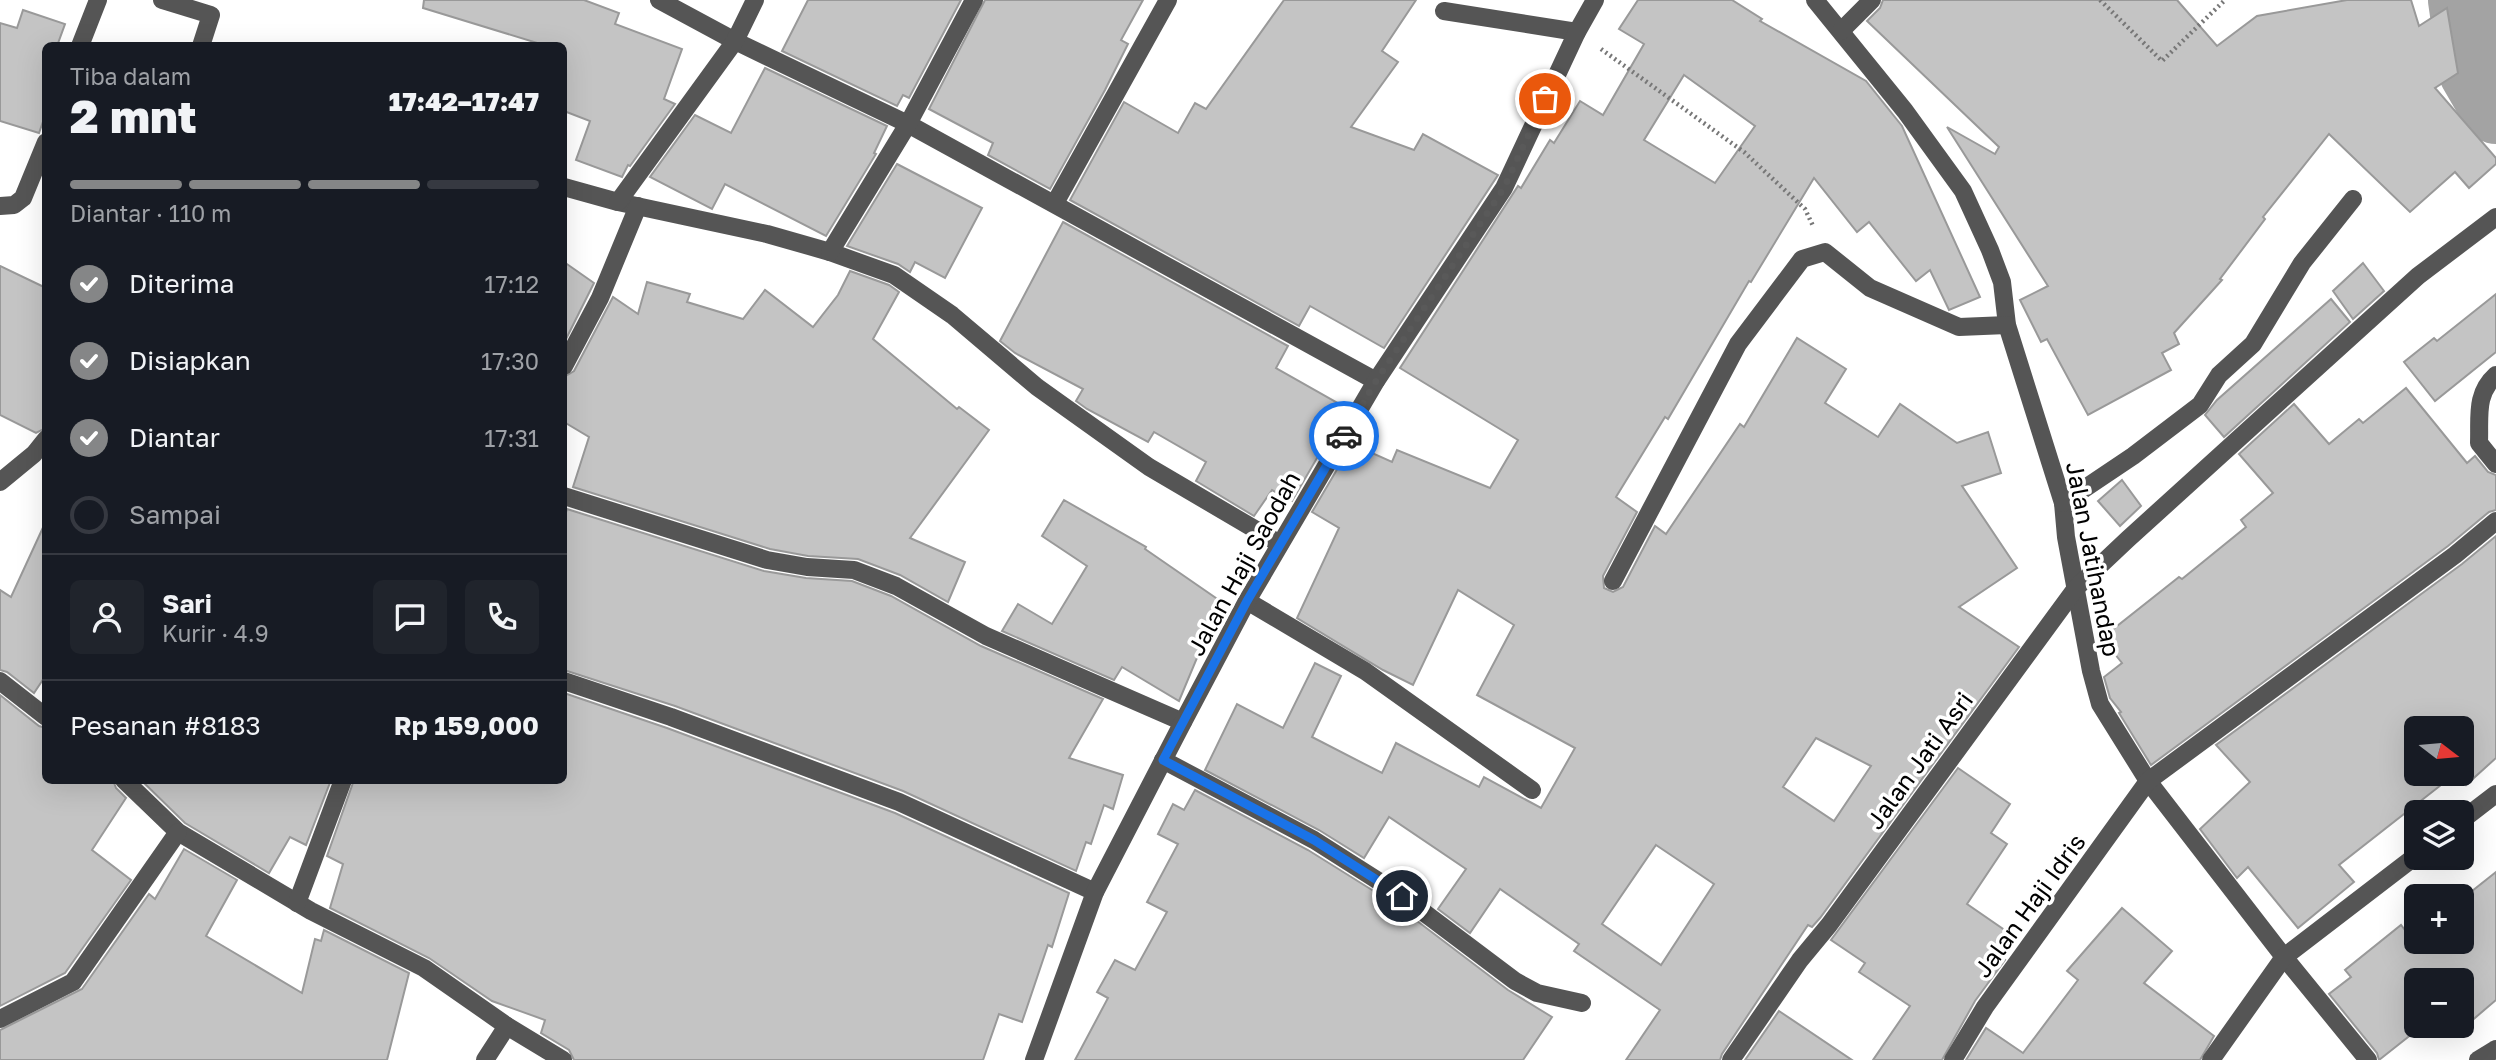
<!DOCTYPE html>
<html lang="id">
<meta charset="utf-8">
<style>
body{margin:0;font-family:"Golos Text",sans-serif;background:#20242c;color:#f1f3f6;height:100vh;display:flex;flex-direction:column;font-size:26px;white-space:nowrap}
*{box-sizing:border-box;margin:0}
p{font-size:23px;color:#9ea1a6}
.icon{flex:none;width:38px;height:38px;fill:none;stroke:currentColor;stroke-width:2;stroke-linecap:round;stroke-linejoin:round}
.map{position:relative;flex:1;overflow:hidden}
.drawer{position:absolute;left:42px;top:42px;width:525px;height:742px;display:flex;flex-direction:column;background:#171b24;border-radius:10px;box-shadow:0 7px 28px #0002}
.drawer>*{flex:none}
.needle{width:46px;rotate:106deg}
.controls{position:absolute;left:2404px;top:716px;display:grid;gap:14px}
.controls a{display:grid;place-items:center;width:70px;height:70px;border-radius:10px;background:#171b24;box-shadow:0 7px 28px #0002;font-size:35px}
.pin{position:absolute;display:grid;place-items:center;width:60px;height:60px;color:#fff;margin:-30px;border:4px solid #fff;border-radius:50%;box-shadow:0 2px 7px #0007}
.courier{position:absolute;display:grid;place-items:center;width:70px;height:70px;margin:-35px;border:5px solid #1a73e8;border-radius:50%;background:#fff;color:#222;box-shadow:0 2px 9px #0007}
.summary em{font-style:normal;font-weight:800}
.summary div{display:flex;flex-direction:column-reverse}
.summary{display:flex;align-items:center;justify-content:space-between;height:119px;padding:0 28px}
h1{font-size:46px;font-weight:800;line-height:52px}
.bar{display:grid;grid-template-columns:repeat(4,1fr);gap:10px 7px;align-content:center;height:84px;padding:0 28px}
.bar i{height:9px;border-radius:5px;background:#363941}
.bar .on{background:#858687}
.bar p{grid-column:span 4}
.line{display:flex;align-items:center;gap:18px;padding:0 28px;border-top:2px solid #363941}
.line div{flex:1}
.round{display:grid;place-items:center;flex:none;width:74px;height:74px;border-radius:10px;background:#20242c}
ol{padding:0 28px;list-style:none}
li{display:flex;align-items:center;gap:21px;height:77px}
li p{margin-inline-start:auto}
li .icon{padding:7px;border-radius:50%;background:#858687;color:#fff;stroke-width:4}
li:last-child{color:#9ea1a6}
li i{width:38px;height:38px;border:4px solid #363941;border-radius:50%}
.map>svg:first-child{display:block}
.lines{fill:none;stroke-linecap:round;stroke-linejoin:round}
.river{stroke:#a3a3a3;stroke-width:72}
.building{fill:#c4c4c4;stroke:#999;stroke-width:2;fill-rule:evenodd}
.path{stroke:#777;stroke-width:4.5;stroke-dasharray:2 3.5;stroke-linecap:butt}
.minor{stroke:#555;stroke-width:18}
.done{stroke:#595959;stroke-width:7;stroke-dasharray:0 12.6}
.route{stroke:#1a73e8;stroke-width:9}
.labels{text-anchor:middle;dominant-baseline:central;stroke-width:7;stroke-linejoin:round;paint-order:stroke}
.street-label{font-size:24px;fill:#000;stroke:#fff}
</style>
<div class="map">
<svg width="2496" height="1060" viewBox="0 0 2496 1060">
<rect width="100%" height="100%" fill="#fff"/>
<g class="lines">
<!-- river -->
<path class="river" d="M 2464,0 L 2474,70 L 2496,108"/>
</g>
<!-- building -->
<g class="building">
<path d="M 424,0 L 584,0 L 619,13 L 615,24 L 682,49 L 664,99 L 675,104 L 630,166 L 628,165 L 622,177 L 576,160 L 590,121 L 564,111 L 564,46 L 547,46 L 423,8 Z"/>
<path d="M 808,0 L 961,0 L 909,98 L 903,95 L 897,106 L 782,51 Z"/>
<path d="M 985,0 L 1143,0 L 1121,40 L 1128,44 L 1105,90 L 1050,189 L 988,155 L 993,143 L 929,109 Z"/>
<path d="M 1284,0 L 1416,0 L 1382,51 L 1398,62 L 1351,127 L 1414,150 L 1423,134 L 1498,175 L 1384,348 L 1310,306 L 1299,326 L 1070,200 L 1124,102 L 1178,133 L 1195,103 L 1206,109 Z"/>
<path d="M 1638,0 L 1732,0 L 1762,19 L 1760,21 L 1866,81 L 1902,126 L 1980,297 L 1949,310 L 1930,270 L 1916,281 L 1869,222 L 1857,232 L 1814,178 L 1751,282 L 1749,281 L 1668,419 L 1665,417 L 1616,497 L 1637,512 L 1603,576 L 1604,588 L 1613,592 L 1623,587 L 1655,526 L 1666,534 L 1740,424 L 1744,427 L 1797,338 L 1846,369 L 1825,403 L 1878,437 L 1900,404 L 1957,443 L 1988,432 L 2001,473 L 1962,486 L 2017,568 L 1959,607 L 2019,647 L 1820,918 L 1812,927 L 1808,925 L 1722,1054 L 1720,1060 L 1626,1060 L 1660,1010 L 1574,951 L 1579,944 L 1500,889 L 1470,933 L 1438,909 L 1466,869 L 1389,817 L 1364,858 L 1319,830 L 1205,770 L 1237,704 L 1283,728 L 1315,663 L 1341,676 L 1312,737 L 1382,773 L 1396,743 L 1479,787 L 1484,777 L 1541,808 L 1575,748 L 1477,695 L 1514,625 L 1458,590 L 1413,685 L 1383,670 L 1297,618 L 1339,528 L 1312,512 L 1352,444 L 1392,462 L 1397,450 L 1490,488 L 1518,440 L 1400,368 L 1518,186 L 1521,188 L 1550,140 L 1554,143 L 1580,101 L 1603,115 L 1644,44 L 1619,29 ZM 1684,75 L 1755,126 L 1715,183 L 1644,140 ZM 1816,738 L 1871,766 L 1834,821 L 1783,787 ZM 1656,845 L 1714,884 L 1661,965 L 1602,924 Z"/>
<path d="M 1883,0 L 2177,0 L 2217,46 L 2257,16 L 2347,0 L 2411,0 L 2419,26 L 2447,8 L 2458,73 L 2435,88 L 2496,158 L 2496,164 L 2469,188 L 2455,172 L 2410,212 L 2329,134 L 2263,217 L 2265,219 L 2220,279 L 2222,280 L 2174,333 L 2179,344 L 2162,353 L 2171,370 L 2088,415 L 2047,339 L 2041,342 L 2020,300 L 2048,286 L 1947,127 L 1995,154 L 1999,147 L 1867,21 L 1880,8 Z"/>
<path d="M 23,10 L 65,24 L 57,46 L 46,46 L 46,113 L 39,133 L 0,121 L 0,23 L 17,28 Z"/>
<path d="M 765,68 L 887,126 L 874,153 L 876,154 L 826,236 L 725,184 L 712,209 L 650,177 L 695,115 L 731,133 Z"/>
<path d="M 897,164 L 982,208 L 945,278 L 915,262 L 910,272 L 898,264 L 847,246 Z"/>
<path d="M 1063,222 L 1288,346 L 1276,368 L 1341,405 L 1326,432 L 1331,434 L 1292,501 L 1272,490 L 1254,516 L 1196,481 L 1206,462 L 1154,432 L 1148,442 L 1087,409 L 1076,401 L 1083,389 L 1015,353 L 1000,341 Z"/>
<path d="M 564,262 L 594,283 L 564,343 Z"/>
<path d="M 2363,263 L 2384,291 L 2353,319 L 2333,291 Z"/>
<path d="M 0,266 L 46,288 L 46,428 L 36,433 L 0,415 Z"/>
<path d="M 850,271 L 889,285 L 899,292 L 873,339 L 957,409 L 959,407 L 989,430 L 910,538 L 965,562 L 948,602 L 900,575 L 858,559 L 808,556 L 770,549 L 573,487 L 589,437 L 564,422 L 564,377 L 574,371 L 613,297 L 638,314 L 647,282 L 690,294 L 687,302 L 743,319 L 765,290 L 813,327 L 838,295 Z"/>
<path d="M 2496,294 L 2496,352 L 2435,401 L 2404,362 L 2434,338 L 2437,341 Z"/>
<path d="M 2331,299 L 2350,322 L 2224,437 L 2205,415 L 2217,400 Z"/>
<path d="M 2406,388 L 2467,463 L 2475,456 L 2488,472 L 2496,475 L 2496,510 L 2489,512 L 2448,546 L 2151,765 L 2119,713 L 2121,712 L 2110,698 L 2104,677 L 2122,663 L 2102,638 L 2179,577 L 2182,579 L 2246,527 L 2241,520 L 2273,493 L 2239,454 L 2294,404 L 2329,444 L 2359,419 L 2363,423 Z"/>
<path d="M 2122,480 L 2141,506 L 2120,526 L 2098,501 Z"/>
<path d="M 1064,500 L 1146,547 L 1145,549 L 1229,607 L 1217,627 L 1204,641 L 1179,701 L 1122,667 L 1114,680 L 1002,631 L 1018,604 L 1052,624 L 1087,566 L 1042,536 Z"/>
<path d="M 567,509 L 764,571 L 806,578 L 852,581 L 891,596 L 981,646 L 1103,699 L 1069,758 L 1123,775 L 1113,809 L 1104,805 L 1091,844 L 1086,842 L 1076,871 L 903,791 L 675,706 L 564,670 L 564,519 Z"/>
<path d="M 46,521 L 46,675 L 34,693 L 7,672 L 0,670 L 0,590 L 11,597 Z"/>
<path d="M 2496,536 L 2496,758 L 2466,785 L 2455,774 L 2339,865 L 2354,882 L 2298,928 L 2248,867 L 2237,878 L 2200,829 L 2250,782 L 2216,745 L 2462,564 ZM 2417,728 L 2462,728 L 2462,774 L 2417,774 Z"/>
<path d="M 564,693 L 667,728 L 895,813 L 1069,893 L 1052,947 L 1048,945 L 1022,1022 L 999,1014 L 983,1060 L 574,1060 L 569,1050 L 541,1033 L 545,1020 L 492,1001 L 429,958 L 330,908 L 343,864 L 327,856 L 354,780 L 564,780 Z"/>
<path d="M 0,695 L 39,726 L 46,728 L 46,780 L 113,780 L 116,788 L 126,798 L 92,850 L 131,880 L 65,973 L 0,1006 Z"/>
<path d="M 1958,768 L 2010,804 L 1991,833 L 2007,844 L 1967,904 L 2009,933 L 1996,953 L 2005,960 L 1975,1001 L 1942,1060 L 1873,1060 L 1910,1006 L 1859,972 L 1865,963 L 1831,940 Z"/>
<path d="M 141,780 L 331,780 L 306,845 L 290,837 L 269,873 L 185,823 Z"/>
<path d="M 1195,790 L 1308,850 L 1396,905 L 1508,990 L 1552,1017 L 1523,1060 L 1075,1060 L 1108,998 L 1097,992 L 1115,960 L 1135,970 L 1167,912 L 1147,902 L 1178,844 L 1158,834 L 1173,804 L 1184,810 Z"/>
<path d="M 184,849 L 237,880 L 206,936 L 302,993 L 315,939 L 321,941 L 324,930 L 409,973 L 387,1060 L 0,1060 L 0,1030 L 82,989 L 149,894 L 155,899 Z"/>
<path d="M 2496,872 L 2496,1000 L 2469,1023 L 2462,1015 L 2462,980 L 2417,980 L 2417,1026 L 2422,1026 L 2379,1060 L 2377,1053 L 2329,994 L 2351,977 L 2345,970 L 2401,925 L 2412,939 L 2417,936 L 2417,942 L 2462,942 L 2462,899 Z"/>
<path d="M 2122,908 L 2172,951 L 2144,983 L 2214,1036 L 2200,1060 L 1966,1060 L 1986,1028 L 2023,1053 L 2078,980 L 2067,971 Z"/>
<path d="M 1779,1011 L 1852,1060 L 1745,1060 Z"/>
</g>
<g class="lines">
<!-- path -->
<g class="path">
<path d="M 2100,0 L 2162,61 L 2225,0"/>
<path d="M 1601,49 L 1744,152 L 1805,209 L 1813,226"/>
</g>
<!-- minor -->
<g class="minor">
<path d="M 162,0 L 211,15 L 201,46"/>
<path d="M 659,0 L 735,41 L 908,124 L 1376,381"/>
<path d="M 1815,0 L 1905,111 L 1963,191 L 1990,250 L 2002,282 L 2007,325 L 2063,503 L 2066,537 L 2091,671 L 2100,704 L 2148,781 L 2284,957 L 2368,1060"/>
<path d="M 1444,11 L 1577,32"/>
<path d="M 1841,31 L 1872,0"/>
<path d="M 80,46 L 98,0"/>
<path d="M 564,187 L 618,202 L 767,234 L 830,252 L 894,275 L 952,315 L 1037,387 L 1149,467 L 1280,544"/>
<path d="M 618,202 L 735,41 L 755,0"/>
<path d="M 1055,203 L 1168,0"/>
<path d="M 0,206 L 14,205 L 23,198 L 46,142"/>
<path d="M 830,252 L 908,124 L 974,0"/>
<path d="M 564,366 L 600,298 L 638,206"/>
<path d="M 2496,375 C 2475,394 2480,416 2479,443 L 2496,464"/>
<path d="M 0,482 L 34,454 L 46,439"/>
<path d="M 564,496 L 767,560 L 807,567 L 854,570 L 896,586 L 986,636 L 1183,722"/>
<path d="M 2063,503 L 2133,456 L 2200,405 L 2219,375 L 2253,344 L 2302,263 L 2353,199"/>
<path d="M 1613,581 L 1738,344 L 1802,259 L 1825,252 L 1870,288 L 1959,327 L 2007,325"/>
<path d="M 1247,601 L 1365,671 L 1532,790"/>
<path d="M 0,681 L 46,717"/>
<path d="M 564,681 L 671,717 L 899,802 L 1095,892"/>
<path d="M 1163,760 L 1314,840 L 1402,896 L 1515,981 L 1537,993 L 1582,1003"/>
<path d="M 124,780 L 178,832 L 311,911 L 424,968 L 507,1026 L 563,1060"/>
<path d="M 2462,820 L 2496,794"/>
<path d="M 297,903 L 343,780"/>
<path d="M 0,1019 L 73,982 L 178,832"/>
<path d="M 485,1060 L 507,1026"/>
<path d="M 1034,1060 L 1095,892 L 1183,722 L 1247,601 L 1376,381 L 1504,188 L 1577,32 L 1595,0"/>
<path d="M 1731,1060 L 1800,960 L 1829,925 L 2076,588 L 2128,539 L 2418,276 L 2496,217"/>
<path d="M 1953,1060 L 1985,1007 L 2148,781 L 2455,555 L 2496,521"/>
<path d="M 2211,1060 L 2284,957 L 2417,855"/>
<path d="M 2478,1060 L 2496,1049"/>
</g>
</g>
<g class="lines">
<!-- done -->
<path class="done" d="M 1344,436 L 1376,381 L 1504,188 L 1545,99"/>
<!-- route -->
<path class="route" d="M 1344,436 L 1247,601 L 1163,760 L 1314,840 L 1402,896"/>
</g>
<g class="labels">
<!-- street labels -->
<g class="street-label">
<text transform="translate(2094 559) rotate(79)">Jalan Jatihandap</text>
<text transform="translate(1243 563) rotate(-61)">Jalan Haji Saodah</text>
<text transform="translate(1919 760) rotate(-54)">Jalan Jati Asri</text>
<text transform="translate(2029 905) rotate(-54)">Jalan Haji Idris</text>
</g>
</g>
</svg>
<div class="controls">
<a><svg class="needle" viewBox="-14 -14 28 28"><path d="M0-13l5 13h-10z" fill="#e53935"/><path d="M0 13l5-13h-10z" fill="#9ea1a6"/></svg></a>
<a><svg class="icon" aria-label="layers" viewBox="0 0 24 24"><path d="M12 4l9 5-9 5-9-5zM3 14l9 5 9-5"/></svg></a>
<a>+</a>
<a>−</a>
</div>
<div class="pin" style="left:1545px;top:99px;background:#ea580c"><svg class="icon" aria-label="bag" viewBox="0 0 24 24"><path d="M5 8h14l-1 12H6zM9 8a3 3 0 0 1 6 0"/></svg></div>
<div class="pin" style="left:1402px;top:896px;background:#1f2937"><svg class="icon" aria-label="home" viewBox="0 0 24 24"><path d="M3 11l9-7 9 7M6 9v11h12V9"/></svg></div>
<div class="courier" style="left:1344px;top:436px"><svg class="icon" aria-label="car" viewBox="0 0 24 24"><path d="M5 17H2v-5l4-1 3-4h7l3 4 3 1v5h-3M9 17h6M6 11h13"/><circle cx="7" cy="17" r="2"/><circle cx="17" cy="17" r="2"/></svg></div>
<section class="drawer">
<div class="summary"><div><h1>2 mnt</h1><p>Tiba dalam</p></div><em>17:42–17:47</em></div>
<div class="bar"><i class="on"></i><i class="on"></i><i class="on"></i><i></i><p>Diantar · 110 m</p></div>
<ol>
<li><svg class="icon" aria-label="check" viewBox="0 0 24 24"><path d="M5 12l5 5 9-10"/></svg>Diterima<p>17:12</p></li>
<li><svg class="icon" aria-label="check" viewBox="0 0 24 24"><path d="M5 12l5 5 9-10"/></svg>Disiapkan<p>17:30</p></li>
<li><svg class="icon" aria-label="check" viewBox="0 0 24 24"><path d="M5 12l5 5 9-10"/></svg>Diantar<p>17:31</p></li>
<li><i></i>Sampai</li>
</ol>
<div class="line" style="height:126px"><a class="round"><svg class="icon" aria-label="person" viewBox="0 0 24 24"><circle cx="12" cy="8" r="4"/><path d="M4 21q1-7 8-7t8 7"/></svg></a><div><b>Sari</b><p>Kurir · 4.9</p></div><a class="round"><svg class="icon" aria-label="chat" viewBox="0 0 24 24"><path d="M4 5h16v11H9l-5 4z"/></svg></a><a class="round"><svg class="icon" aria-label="phone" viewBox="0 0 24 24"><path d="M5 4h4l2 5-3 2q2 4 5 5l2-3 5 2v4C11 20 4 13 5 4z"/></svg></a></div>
<div class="line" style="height:91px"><div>Pesanan #8183</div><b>Rp 159,000</b></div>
</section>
</div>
